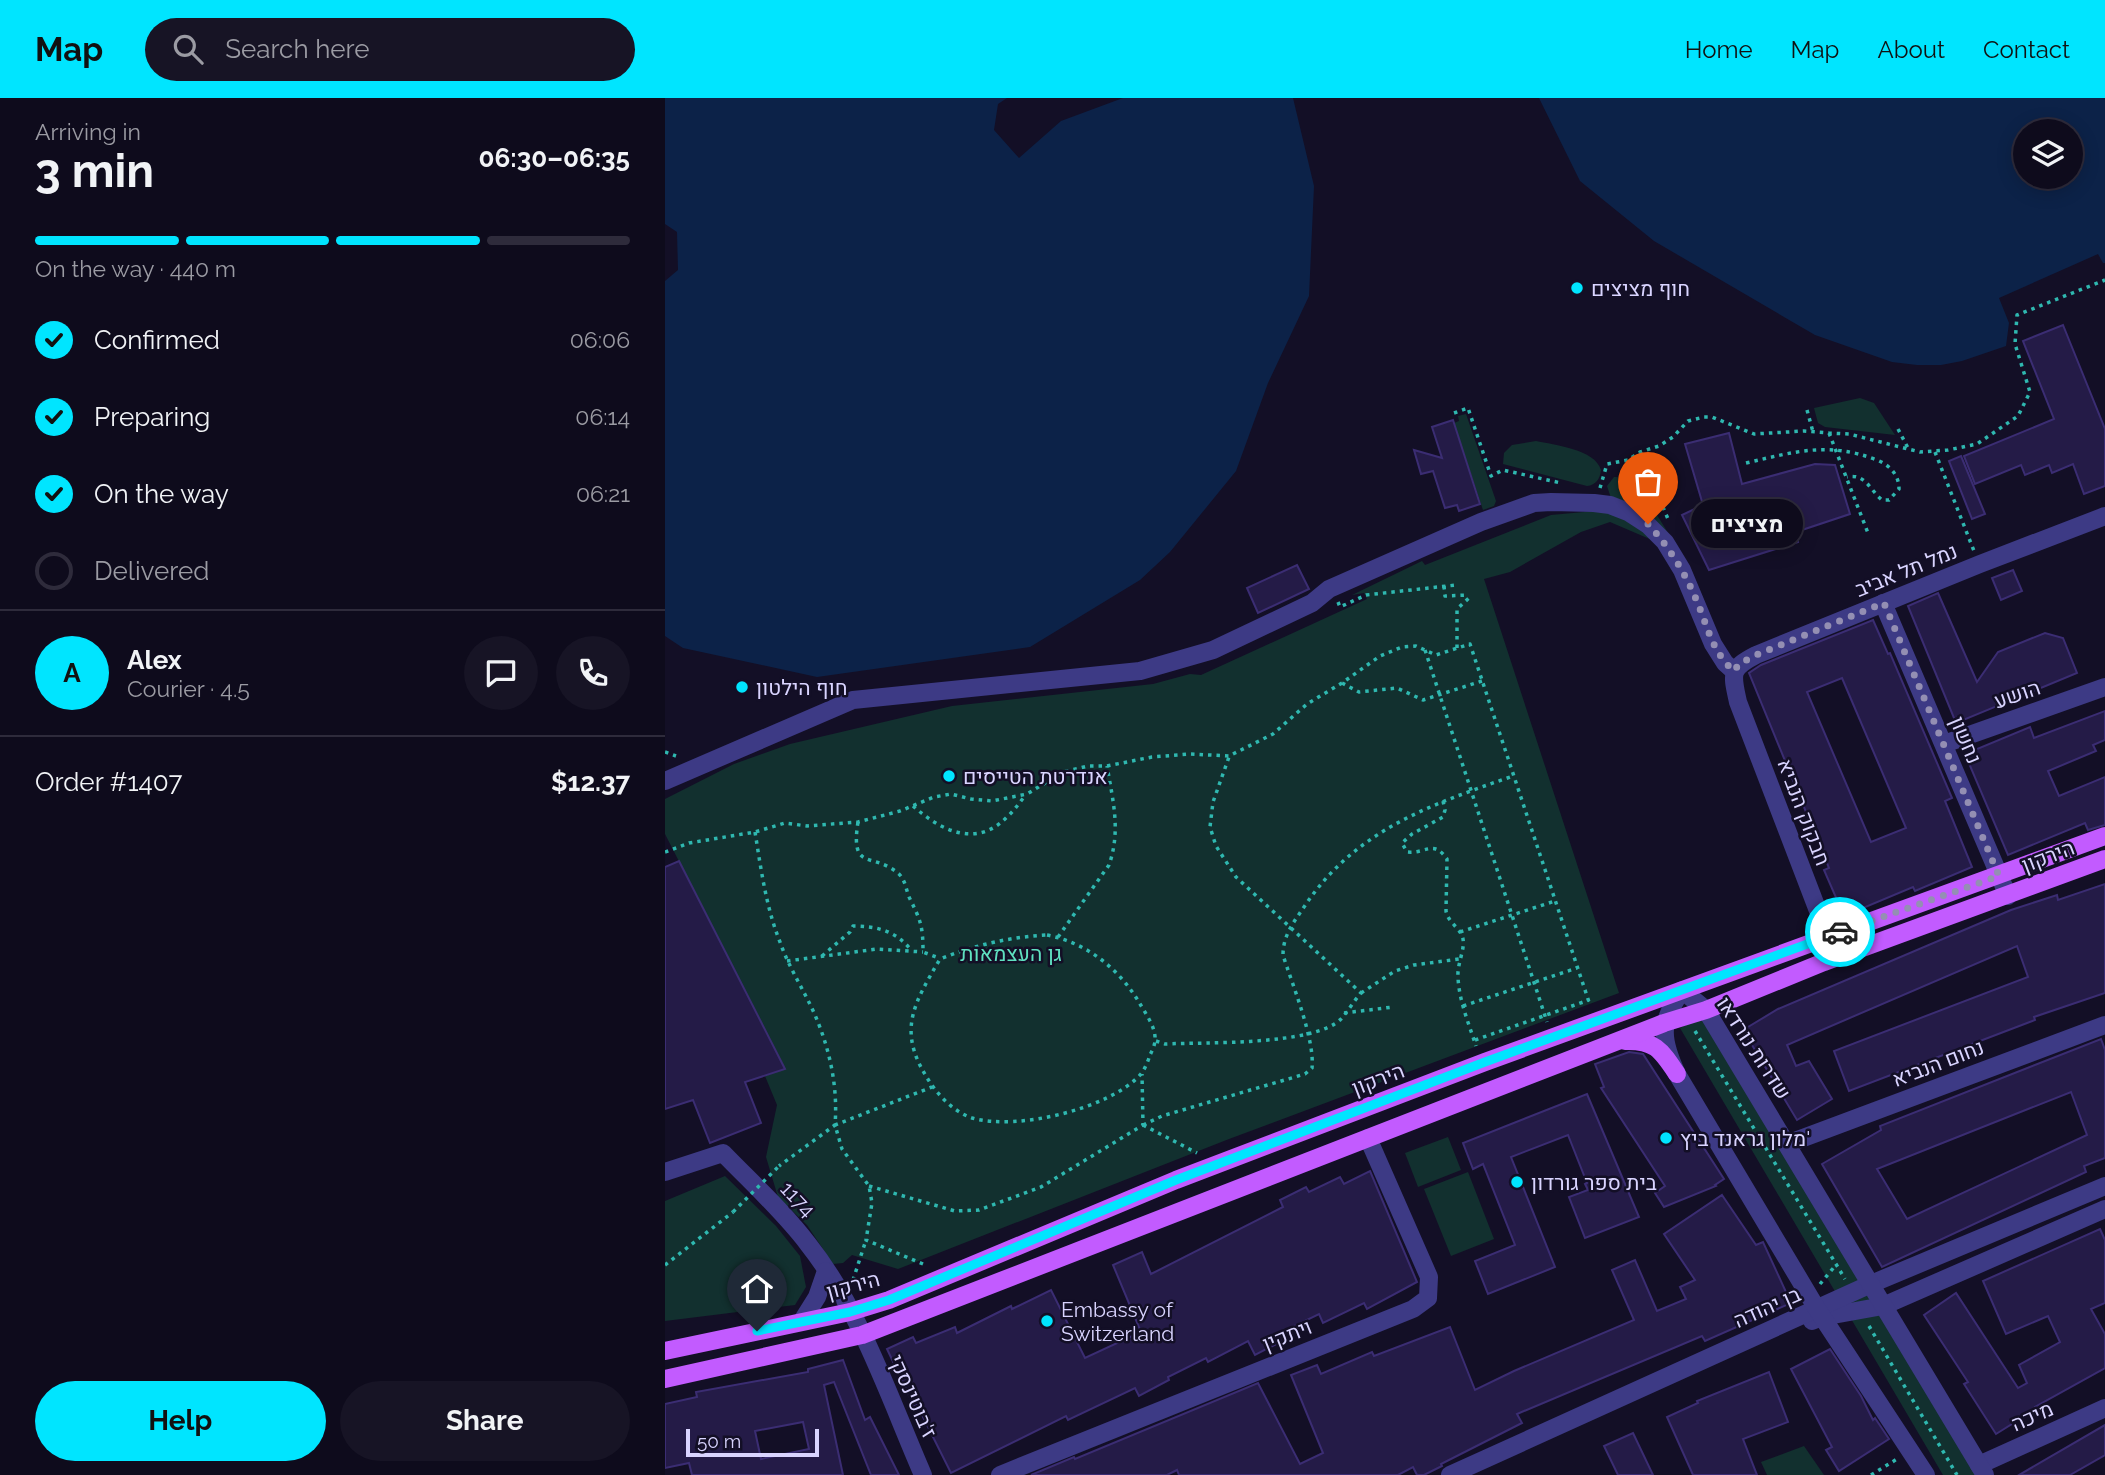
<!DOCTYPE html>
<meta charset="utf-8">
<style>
body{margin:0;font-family:Raleway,Heebo,sans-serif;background:#171425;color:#f1f3f6;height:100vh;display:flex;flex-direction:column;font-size:26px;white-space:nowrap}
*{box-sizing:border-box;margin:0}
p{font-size:23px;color:#9b9ba3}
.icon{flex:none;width:38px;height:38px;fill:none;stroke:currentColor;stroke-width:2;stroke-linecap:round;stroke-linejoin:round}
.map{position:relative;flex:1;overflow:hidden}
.drawer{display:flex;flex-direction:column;background:#0e0b1c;width:665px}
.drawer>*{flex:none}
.controls{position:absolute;left:1348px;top:21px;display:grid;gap:14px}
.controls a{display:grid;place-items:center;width:70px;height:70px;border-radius:50%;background:#0e0b1c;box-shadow:0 4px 18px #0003,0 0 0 2px #2e2b3b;font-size:35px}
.scale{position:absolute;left:21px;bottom:18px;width:133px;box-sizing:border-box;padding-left:7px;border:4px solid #d9d4ff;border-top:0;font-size:19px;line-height:24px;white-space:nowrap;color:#d9d4ff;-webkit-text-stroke:5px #130f26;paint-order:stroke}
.pin{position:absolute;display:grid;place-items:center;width:60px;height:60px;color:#fff;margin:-72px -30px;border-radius:50% 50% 50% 0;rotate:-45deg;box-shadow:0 0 7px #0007}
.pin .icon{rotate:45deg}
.courier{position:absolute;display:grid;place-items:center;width:70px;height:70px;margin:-35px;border:5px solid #00e5ff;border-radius:50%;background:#fff;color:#222;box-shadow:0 2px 9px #0007}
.bubble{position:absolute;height:49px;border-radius:24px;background:#0e0b1c;box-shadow:0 4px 18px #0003,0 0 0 2px #2e2b3b;font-size:23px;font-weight:700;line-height:49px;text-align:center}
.headline em{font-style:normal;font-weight:700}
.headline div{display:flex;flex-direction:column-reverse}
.headline{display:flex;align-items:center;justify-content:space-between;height:119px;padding:0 35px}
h1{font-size:46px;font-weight:700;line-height:52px}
.bar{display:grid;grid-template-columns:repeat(4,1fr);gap:10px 7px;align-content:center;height:84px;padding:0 35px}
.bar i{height:9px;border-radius:5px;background:#2e2b3b}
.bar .selected{background:#00e5ff}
.bar p{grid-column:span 4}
.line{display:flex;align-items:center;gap:18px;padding:0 35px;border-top:2px solid #2e2b3b}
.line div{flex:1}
.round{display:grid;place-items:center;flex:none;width:74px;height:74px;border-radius:37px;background:#171425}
ol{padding:0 35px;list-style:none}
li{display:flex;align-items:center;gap:21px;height:77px}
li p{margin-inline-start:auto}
li .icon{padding:7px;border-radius:50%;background:#00e5ff;color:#111;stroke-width:4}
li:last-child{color:#9b9ba3}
li i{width:38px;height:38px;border:4px solid #2e2b3b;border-radius:50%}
.primary-button{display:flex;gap:14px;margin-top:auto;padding:14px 35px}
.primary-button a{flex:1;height:80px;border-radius:42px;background:#00e5ff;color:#111;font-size:28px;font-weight:700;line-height:80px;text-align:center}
.primary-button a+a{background:#171425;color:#f1f3f6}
header{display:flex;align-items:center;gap:42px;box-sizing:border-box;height:98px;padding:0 35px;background:#00e5ff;color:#111}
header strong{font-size:33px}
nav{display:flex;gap:38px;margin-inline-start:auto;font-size:24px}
.search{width:490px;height:63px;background:#171425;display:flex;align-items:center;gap:18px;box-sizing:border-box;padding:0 24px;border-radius:38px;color:#9b9ba3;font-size:26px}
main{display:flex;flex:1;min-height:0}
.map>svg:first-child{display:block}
.green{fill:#12302f}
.water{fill:#0c2248;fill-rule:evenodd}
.pier{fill:#130f26}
.building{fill:#241b47;stroke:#3b2d73;stroke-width:2;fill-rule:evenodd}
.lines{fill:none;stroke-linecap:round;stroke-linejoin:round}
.path{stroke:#2fb8b0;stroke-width:3.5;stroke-dasharray:3.5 5;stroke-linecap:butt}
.minor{stroke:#3d3a85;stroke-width:18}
.major{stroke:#c25bff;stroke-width:18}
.path-bridge{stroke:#2fb8b0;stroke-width:3.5;stroke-dasharray:3.5 5;stroke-linecap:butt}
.done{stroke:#948fb3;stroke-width:7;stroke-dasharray:0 12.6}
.route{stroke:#00e5ff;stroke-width:9}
.poi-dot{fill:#00e5ff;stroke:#130f26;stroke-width:2.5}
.labels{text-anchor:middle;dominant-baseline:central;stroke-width:5;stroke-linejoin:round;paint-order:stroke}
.poi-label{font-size:21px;fill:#d9d4ff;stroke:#130f26;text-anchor:start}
.street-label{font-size:21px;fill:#d9d4ff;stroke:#130f26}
.park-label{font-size:21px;fill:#5fe0c0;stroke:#130f26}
</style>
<header>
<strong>Map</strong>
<div class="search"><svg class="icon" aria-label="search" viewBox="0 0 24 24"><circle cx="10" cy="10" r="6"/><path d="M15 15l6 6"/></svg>Search here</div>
<nav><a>Home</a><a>Map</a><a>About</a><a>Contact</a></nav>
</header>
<main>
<section class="drawer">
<div class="headline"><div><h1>3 min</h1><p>Arriving in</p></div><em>06:30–06:35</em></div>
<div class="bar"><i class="selected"></i><i class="selected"></i><i class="selected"></i><i></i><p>On the way · 440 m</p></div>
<ol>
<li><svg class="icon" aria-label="check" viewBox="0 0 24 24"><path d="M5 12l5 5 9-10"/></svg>Confirmed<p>06:06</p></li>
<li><svg class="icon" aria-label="check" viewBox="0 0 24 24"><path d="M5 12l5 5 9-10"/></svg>Preparing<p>06:14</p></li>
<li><svg class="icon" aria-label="check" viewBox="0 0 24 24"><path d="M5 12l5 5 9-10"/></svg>On the way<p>06:21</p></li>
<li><i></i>Delivered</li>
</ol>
<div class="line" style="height:126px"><b class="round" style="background:#00e5ff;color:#111">A</b><div><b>Alex</b><p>Courier · 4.5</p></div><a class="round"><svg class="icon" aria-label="chat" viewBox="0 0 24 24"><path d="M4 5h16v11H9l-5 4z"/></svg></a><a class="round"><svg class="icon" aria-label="phone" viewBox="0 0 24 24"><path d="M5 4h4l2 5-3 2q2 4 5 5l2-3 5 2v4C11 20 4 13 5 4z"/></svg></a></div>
<div class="line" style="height:91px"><div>Order #1407</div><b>$12.37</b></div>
<div class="primary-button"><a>Help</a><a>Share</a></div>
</section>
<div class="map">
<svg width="1440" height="1377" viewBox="0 0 1440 1377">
<rect width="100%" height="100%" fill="#130f26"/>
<!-- green -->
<g class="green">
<path d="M 1195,300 L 1209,305 L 1230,337 L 1160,329 L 1153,325 L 1149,310 Z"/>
<path d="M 801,316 L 831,403 L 829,408 L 818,412 L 789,325 L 794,323 L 793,318 Z"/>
<path d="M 871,343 C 889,347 930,351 936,372 C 935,381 931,387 922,388 L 838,366 L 839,355 L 847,347 Z"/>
<path d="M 949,379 C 971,377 994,421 1005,438 L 946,400 L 942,388 Z"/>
<path d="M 941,412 L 950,415 L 994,445 L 945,424 L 916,434 L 845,474 L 819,481 L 954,895 L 564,1041 L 233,1171 L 187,1157 L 178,1165 L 168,1166 L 142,1127 L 113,1099 L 101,1059 L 112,1007 L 100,978 L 120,971 L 0,736 L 0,701 L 69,666 L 125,646 L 287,608 L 488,586 L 525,576 L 536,577 L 702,501 L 699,495 L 687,497 L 757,463 L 760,467 L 886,417 Z"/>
<path d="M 1039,918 L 1311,1377 L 1278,1377 L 1015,930 Z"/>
<path d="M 783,1039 L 796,1072 L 753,1089 L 740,1055 Z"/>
<path d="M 803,1074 L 829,1141 L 786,1158 L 759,1091 Z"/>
<path d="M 60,1078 L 111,1128 L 135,1158 L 141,1189 L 130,1207 L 0,1223 L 0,1103 Z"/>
<path d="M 1139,1348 L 1159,1377 L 1102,1377 L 1096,1364 Z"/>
</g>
<!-- water -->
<g class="water">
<path d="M 0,0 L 628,0 L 649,88 L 644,198 L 603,285 L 571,373 L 505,454 L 475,482 L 365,549 L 152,579 L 18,550 L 0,538 Z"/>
<path d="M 874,0 L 1440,0 L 1440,165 L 1438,165 L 1433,156 L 1334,200 L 1344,225 L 1341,248 L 1297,263 L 1276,267 L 1252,267 L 1227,264 L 1150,237 L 989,143 L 915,83 ZM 1405,33 L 1405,79 L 1360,79 L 1360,33 Z"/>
</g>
<!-- pier -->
<g class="pier">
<path d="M 342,0 L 458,0 L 396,23 L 354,60 L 329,32 L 333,6 Z"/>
<path d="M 0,126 L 12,134 L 13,172 L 0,183 Z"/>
</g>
<!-- building -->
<g class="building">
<path d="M 1398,227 L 1440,331 L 1440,388 L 1419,396 L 1408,366 L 1387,375 L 1384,367 L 1360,377 L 1356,367 L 1310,386 L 1299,358 L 1389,321 L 1358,243 Z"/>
<path d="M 788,322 L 815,406 L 794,413 L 792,407 L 780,410 L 768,373 L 756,376 L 749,352 L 777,360 L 767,329 Z"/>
<path d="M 1064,335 L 1077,386 L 1150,366 L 1170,367 L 1185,416 L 1131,434 L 1133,444 L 1044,472 L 1017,417 L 1038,407 L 1020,346 Z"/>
<path d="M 1296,358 L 1320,416 L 1307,421 L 1284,363 Z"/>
<path d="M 632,467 L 644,491 L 593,515 L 582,490 Z"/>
<path d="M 1348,472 L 1357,493 L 1336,502 L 1327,480 Z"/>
<path d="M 1273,495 L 1312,584 L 1333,554 L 1380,535 L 1398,540 L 1412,575 L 1291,625 L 1243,508 Z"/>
<path d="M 1208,522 L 1223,556 L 1225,555 L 1287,700 L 1280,703 L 1307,769 L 1250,793 L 1248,789 L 1179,818 L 1159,772 L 1164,770 L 1084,575 L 1096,567 ZM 1177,580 L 1241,730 L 1206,744 L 1142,594 Z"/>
<path d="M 1440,613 L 1440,642 L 1428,647 L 1431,653 L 1383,673 L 1394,698 L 1440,679 L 1440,727 L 1423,732 L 1420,725 L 1343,757 L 1300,656 L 1365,629 L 1369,640 Z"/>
<path d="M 14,763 L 120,971 L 80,984 L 96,1025 L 45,1045 L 28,1002 L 0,1011 L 0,769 Z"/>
<path d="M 1440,786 L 1440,895 L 1369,919 L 1370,922 L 1184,993 L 1169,953 L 1363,879 L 1352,848 L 1122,947 L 1131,968 L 1144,963 L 1167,1001 L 1132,1022 L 1078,932 L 1113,911 L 1346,812 L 1392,797 L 1393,802 Z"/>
<path d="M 1436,941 L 1440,952 L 1440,1060 L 1419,1068 L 1421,1074 L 1217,1169 L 1157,1066 L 1216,1032 L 1215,1028 ZM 1406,994 L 1422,1037 L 1242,1121 L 1212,1071 Z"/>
<path d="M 964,954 L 978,956 L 1059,1081 L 1050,1087 L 1051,1088 L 999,1109 L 990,1095 L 1000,1088 L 936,990 L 939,989 L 930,966 Z"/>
<path d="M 922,996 L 974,1119 L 920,1140 L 904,1099 L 923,1092 L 920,1086 L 922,1085 L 903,1037 L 846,1059 L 890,1169 L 823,1196 L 810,1163 L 850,1147 L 818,1066 L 808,1071 L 798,1045 Z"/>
<path d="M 705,1073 L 752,1184 L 702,1211 L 699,1205 L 658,1225 L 654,1216 L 617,1234 L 621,1241 L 590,1257 L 583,1243 L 543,1264 L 541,1260 L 503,1279 L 504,1282 L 474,1298 L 470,1290 L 403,1322 L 401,1318 L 286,1375 L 252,1307 L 249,1308 L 222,1251 L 248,1239 L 251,1245 L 290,1229 L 292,1235 L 346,1208 L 347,1211 L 386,1192 L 420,1260 L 476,1234 L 448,1167 L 477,1154 L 486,1176 L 618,1109 L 615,1102 L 641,1089 L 644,1094 L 675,1079 L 679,1086 Z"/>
<path d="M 1057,1097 L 1091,1147 L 1098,1144 L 1126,1205 L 1040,1243 L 1037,1238 L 852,1316 L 857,1325 L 776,1366 L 777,1368 L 759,1377 L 752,1377 L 748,1369 L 733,1377 L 514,1377 L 512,1372 L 502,1377 L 366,1377 L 409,1359 L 410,1361 L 593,1285 L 635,1366 L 658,1355 L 626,1277 L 652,1267 L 656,1276 L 707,1254 L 709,1258 L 785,1229 L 810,1292 L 849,1273 L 969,1222 L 947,1172 L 970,1162 L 992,1213 L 1021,1201 L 1015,1189 L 1030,1182 L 999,1136 Z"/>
<path d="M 1435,1131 L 1440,1142 L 1440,1205 L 1426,1211 L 1440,1236 L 1440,1270 L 1370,1309 L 1371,1311 L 1331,1336 L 1299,1286 L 1303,1284 L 1259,1217 L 1291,1195 L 1353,1290 L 1362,1285 L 1354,1267 L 1395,1244 L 1383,1218 L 1341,1236 L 1318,1183 Z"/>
<path d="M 1165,1251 L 1196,1298 L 1208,1322 L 1210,1320 L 1224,1341 L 1174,1373 L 1161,1352 L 1167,1349 L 1126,1271 Z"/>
<path d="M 178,1262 L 200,1322 L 205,1319 L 234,1377 L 206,1377 L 169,1284 L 159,1287 L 178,1377 L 27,1377 L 24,1365 L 0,1370 L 0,1306 L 32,1299 L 31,1294 L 143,1274 L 143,1271 ZM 138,1324 L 144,1351 L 96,1361 L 90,1333 Z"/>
<path d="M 1104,1274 L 1123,1324 L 1078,1341 L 1092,1377 L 1028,1377 L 1002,1319 L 1033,1305 L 1032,1303 Z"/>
<path d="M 1440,1327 L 1440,1357 L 1405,1377 L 1354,1377 Z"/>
<path d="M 968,1335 L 988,1377 L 953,1377 L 939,1348 Z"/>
</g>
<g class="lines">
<!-- path -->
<g class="path">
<path d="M 1142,312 L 1148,334"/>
<path d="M 789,315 L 803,310 L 826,378 L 838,372 L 896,385"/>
<path d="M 1233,331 L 1244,352"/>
<path d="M 1164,335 L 1203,435"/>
<path d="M 975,354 L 1003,421"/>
<path d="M 1270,354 L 1309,453"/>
<path d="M 1081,365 C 1129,354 1163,343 1212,362 C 1224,367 1234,376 1234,391 L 1224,402 L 1217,402 C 1205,392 1200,375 1182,379"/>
<path d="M 935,390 L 942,366 L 963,362 L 975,354 L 994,348 L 1008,339 L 1023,323 L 1039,319 L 1047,319 L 1089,336 L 1139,333 L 1164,335 L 1184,336 L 1255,354 L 1283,352 L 1312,346 L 1353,318 L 1365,294 L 1350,246 L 1352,217 L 1440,182"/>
<path d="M 779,488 L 780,498 L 803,497"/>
<path d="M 673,504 L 675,509 L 701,497 L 791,487"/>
<path d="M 792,550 L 792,511 L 804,500 L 803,497"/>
<path d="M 760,552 L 882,924"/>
<path d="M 677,585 L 694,594 L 732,590 L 758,602 L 817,583"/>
<path d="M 0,654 L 11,658"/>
<path d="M 778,703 L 780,712 L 778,719 L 747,736 L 737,745 L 742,754 C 761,756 768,741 782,761 L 781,813 C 783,825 796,830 798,841 C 800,852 792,866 793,879 C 794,903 804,926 811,948"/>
<path d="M 248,708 C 275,732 311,751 342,719 C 349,713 354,705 360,698"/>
<path d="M 193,724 C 185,775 208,753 234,776 C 241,783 241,793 245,801 C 256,823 258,829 258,854 L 274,860"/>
<path d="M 90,734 C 96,771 101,809 115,844 C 124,870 139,892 150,917 C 165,952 173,989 170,1027 L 114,1068"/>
<path d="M 0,754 L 24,745 L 90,734 L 120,725 L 142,728 L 193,724 L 235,713 L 269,699 L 286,696 L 306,701 L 327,703 L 362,696 L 398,674 L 423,668 L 442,668 L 487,659 L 525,656 L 564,658 L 608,636 L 642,606 L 677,585 L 715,558 L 737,549 L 751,548 L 771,557 L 805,546 L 925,907"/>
<path d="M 795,834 L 890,803"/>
<path d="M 382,837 C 422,845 453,870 474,904 C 480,915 491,929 490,942 C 490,947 487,953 485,957 C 483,963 480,971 476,976 C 445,1011 351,1033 307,1020 C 287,1013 271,995 261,978 C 232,931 250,904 275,861 C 310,847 345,839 382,837 Z"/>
<path d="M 393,839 L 444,767 C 456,733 448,703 442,668"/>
<path d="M 157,858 L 185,834 L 188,828 C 212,828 231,833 246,852"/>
<path d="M 122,863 L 212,851 L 258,854"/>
<path d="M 696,895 L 730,873 L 749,867 L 794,861"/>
<path d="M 798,908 L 912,870"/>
<path d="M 679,915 L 728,909"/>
<path d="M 1030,933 L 1180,1181"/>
<path d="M 810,942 L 924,902"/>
<path d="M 491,943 L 500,946 C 540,944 648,948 676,921 C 683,913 689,903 696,895 L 571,779 L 551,748 L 545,729 L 548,704 L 564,659"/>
<path d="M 478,1027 L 497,1018 L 640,976 L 647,970 C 650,941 627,886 618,857 C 618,837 629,824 639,809 C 690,732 765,707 848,678"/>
<path d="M 478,1027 L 532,1055"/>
<path d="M 204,1088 L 290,1113 L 314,1112 L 376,1089 L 478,1027 L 477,976"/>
<path d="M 258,1166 L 201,1142 L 207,1105 L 204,1088 L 177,1051 L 170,1027 L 267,989"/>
<path d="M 0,1167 L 68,1114"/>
<path d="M 188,1182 L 201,1142"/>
<path d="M 1155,1186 L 1170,1168"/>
<path d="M 1204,1228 L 1292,1377"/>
<path d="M 1206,1377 L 1232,1361"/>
</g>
<!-- minor -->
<g class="minor">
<path d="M 1218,505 L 1343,798"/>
<path d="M 1279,646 L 1440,589"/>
<path d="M 0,683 L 188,602 L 475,573 L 548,552 L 647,505 L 664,491 L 816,424 L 869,405 L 886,404 L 929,405 L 945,407 L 963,414 L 983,427 L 1000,444 L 1017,472 L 1048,546 L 1060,565 L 1069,573"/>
<path d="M 1159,864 L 1164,848 L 1163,839 L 1073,604 C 1067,576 1064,571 1091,557 L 1315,466 L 1440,418"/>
<path d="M 1122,1046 L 1440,927"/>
<path d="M 0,1074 L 58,1055 C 87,1085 118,1113 143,1146 C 196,1213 224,1299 258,1377"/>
<path d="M 137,1223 L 152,1199 L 161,1173"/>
<path d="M 1147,1223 L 1157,1219 L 1218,1208 L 1440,1111"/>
<path d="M 1314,1367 L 1440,1310"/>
<path d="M 335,1377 L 748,1211 L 763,1200 L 764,1179 L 703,1040"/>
<path d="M 785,1377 L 1206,1186 L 1440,1088"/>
<path d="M 1261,1377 L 1152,1211 L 1012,976 C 995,939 995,925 1017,892 L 1041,912 L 1320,1377"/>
</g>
<!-- major -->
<g class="major">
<path d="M 960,943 C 990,942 996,952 1012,976"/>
<path d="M 0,1253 L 185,1214 L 224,1202 L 511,1082 L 820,964 L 1440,738"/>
<path d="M 0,1281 L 197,1237 L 999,925 L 1041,912 L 1159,864 L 1440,761"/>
</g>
<!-- path-bridge -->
<path class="path-bridge" d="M 68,1114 L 114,1068"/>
</g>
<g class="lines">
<!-- done -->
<path class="done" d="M 983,426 C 1005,450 1021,476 1033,506 C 1043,530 1048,555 1069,573 L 1074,566 L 1091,557 L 1219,505 L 1334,778 L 1175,834"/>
<!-- route -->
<path class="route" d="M 92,1233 L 185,1214 L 224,1202 L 511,1082 L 820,964 L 1175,834"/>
</g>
<!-- markers -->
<g class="poi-dot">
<circle cx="912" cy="190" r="7"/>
<circle cx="77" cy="589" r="7"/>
<circle cx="284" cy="678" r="7"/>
<circle cx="1001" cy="1040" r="7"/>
<circle cx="852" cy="1084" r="7"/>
<circle cx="382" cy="1223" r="7"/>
</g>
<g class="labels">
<!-- poi labels -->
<g class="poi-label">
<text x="926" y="190">חוף מציצים</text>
<text x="91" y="589">חוף הילטון</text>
<text x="298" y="678">אנדרטת הטייסים</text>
<text x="1015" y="1040">מלון גראנד ביץ'</text>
<text x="866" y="1084">בית ספר גורדון</text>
<text x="396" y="1211">Embassy of<tspan x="396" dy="24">Switzerland</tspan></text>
</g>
<!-- street labels -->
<g class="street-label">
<text transform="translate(1241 472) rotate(-22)">נמל תל אביב</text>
<text transform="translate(1352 596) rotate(-19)">הושע</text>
<text transform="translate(1301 642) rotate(67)">נחשון</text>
<text transform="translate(1139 714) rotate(69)">חבקוק הנביא</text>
<text transform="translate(1383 758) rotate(-21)">הירקון</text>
<text transform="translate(1089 950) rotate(57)">שדרות נורדאו</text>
<text transform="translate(1273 965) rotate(-21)">נחום הנביא</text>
<text transform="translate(713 981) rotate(-21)">הירקון</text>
<text transform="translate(133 1101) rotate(47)">1174</text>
<text transform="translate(188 1187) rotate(-15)">הירקון</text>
<text transform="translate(1102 1209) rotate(-24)">בן יהודה</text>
<text transform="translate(622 1237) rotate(-22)">ויתקין</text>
<text transform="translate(248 1298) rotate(66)">ז'בוטינסקי</text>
<text transform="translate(1367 1318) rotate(-24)">מיכה</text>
</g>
<!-- park labels -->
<g class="park-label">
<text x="346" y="855">גן העצמאות</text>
</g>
</g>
</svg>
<div class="controls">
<a><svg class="icon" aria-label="layers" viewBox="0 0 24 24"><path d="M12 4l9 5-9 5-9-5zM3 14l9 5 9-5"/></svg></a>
</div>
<div class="scale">50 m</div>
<div class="pin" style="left:983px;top:426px;background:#ea580c"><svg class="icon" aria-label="bag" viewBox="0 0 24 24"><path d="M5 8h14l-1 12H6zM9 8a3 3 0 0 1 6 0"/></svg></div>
<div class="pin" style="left:92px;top:1233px;background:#1f2937"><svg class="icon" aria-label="home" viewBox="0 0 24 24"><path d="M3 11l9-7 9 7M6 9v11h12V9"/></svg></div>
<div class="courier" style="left:1175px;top:834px"><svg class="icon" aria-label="car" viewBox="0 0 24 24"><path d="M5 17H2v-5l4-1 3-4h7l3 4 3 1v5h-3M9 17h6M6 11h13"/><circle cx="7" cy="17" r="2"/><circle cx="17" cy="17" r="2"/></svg></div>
<div class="bubble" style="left:1026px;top:401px;width:112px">מציצים</div>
</div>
</main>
